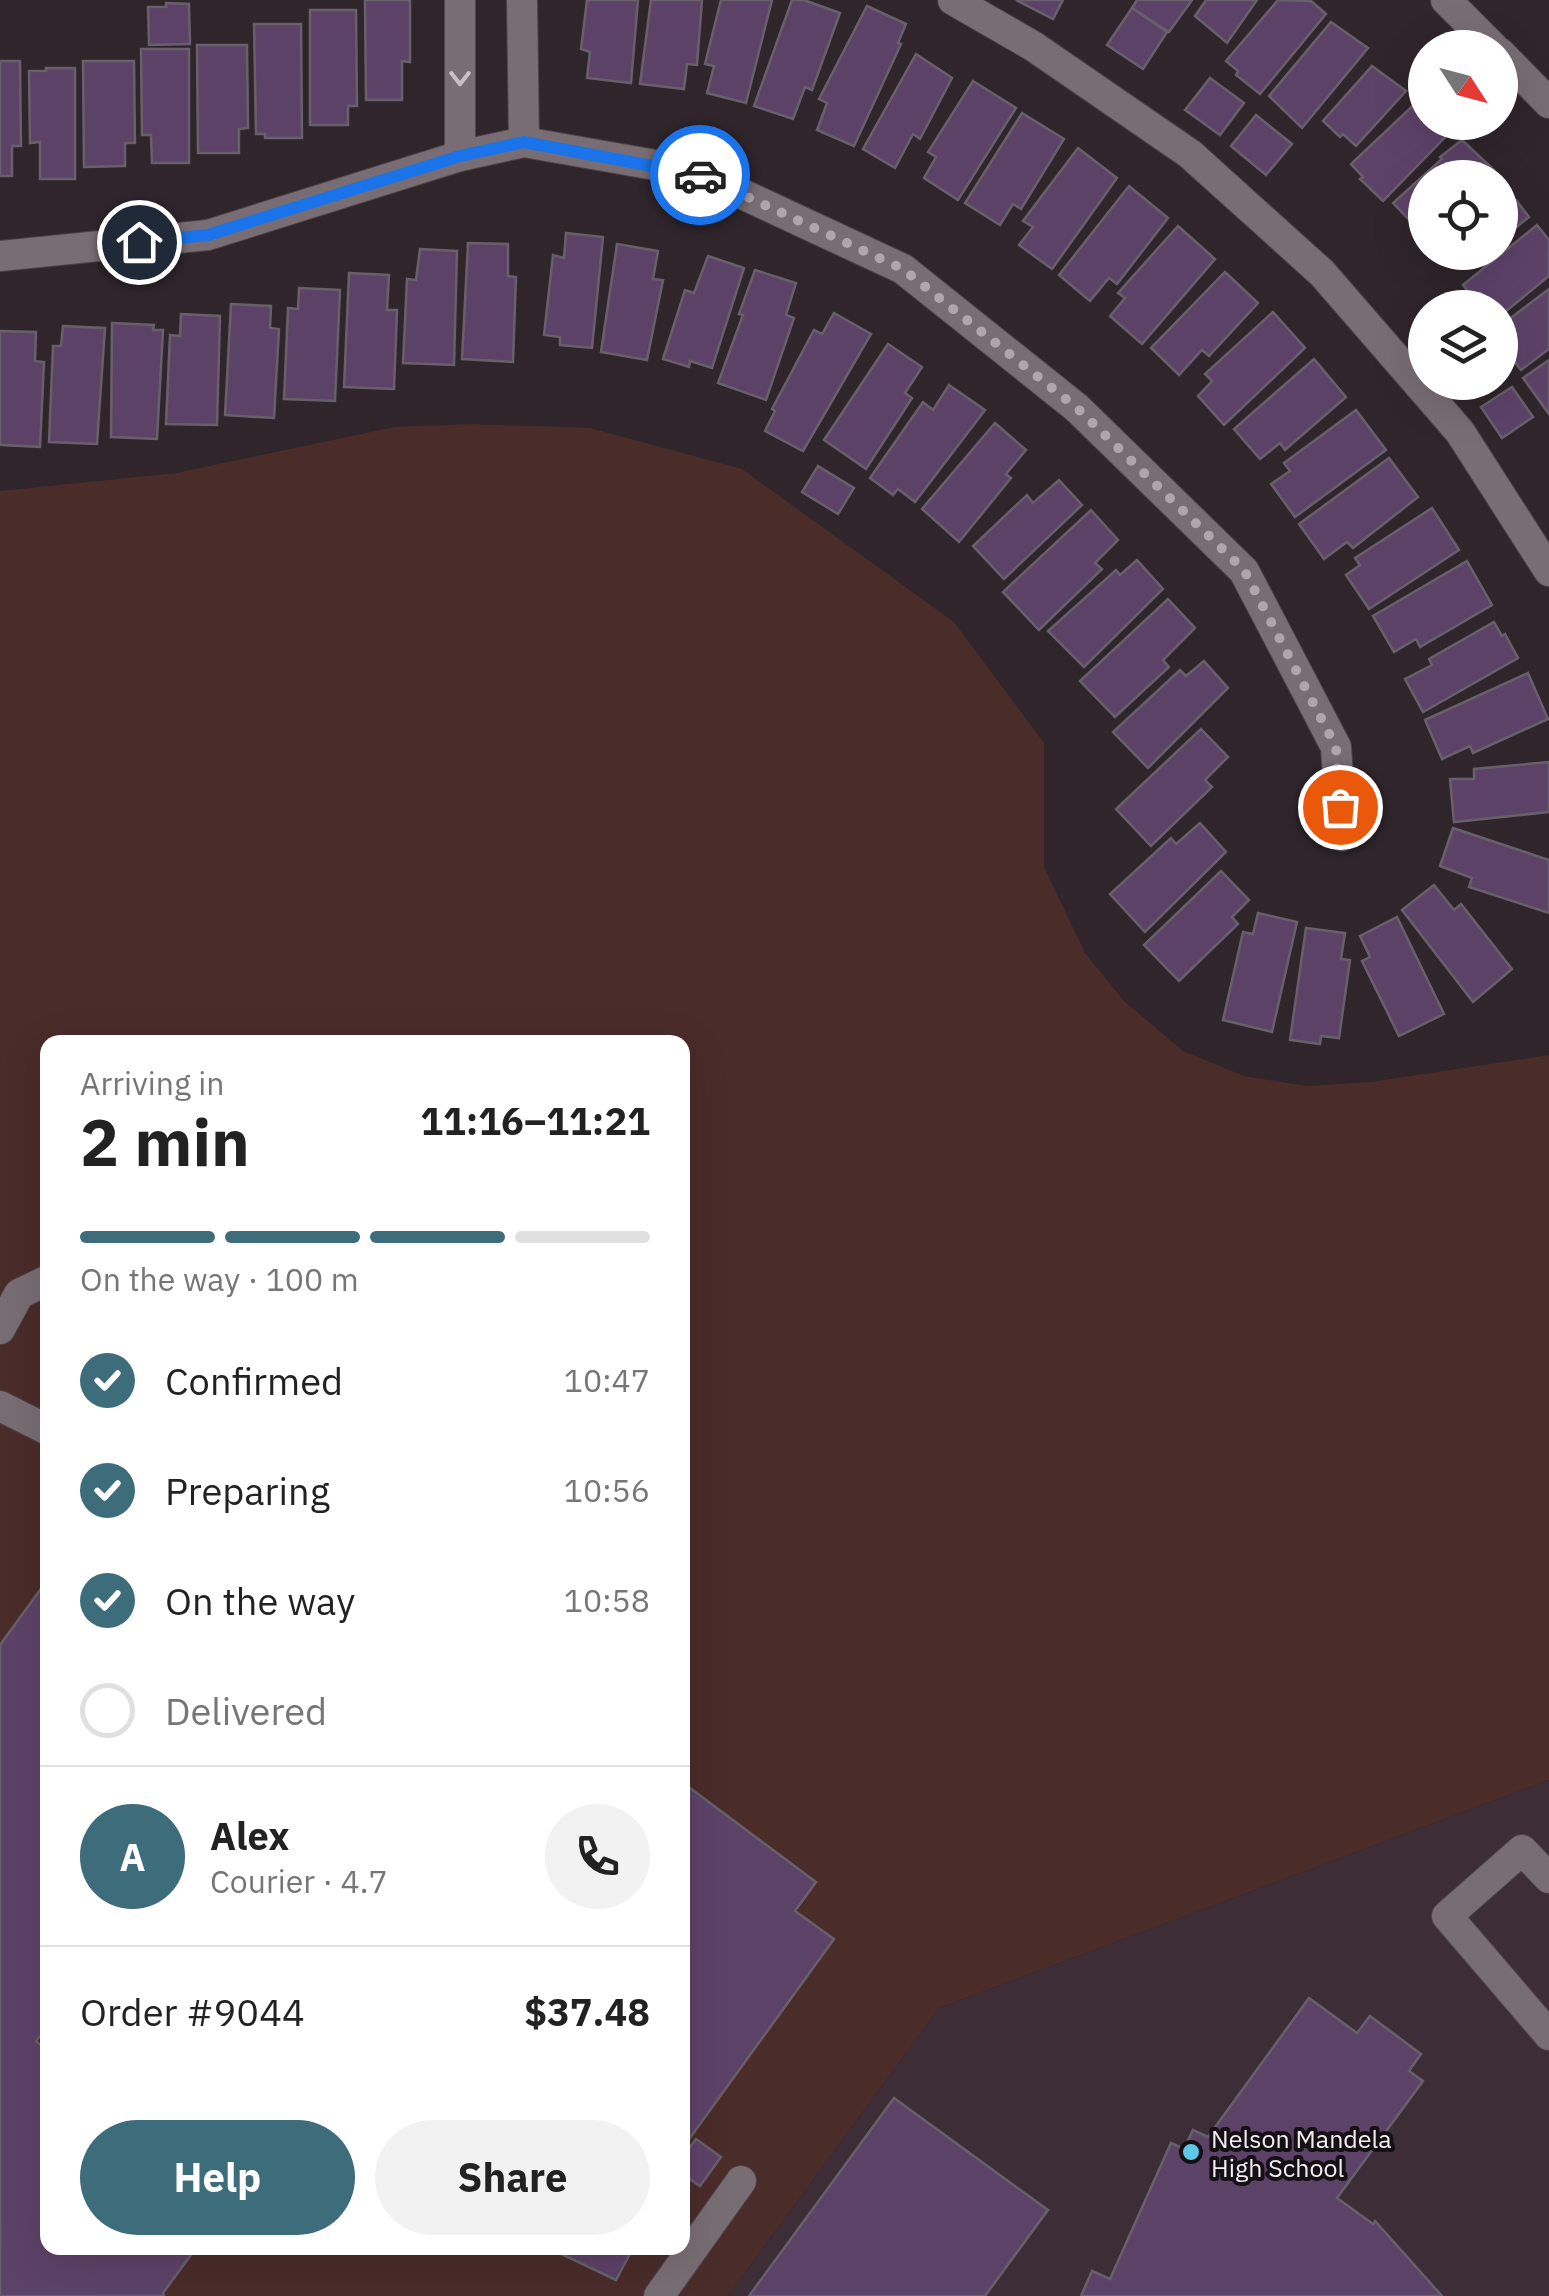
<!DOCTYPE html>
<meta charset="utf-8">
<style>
body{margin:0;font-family:"IBM Plex Sans",sans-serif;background:#f2f2f2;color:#222;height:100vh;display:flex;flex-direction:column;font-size:38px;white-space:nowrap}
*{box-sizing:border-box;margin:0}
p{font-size:32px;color:#767676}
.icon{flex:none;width:55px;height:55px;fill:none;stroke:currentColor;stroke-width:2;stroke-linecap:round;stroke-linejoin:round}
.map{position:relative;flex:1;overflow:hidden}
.panel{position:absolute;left:40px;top:1035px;width:650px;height:1220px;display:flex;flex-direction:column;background:#fff;border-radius:20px;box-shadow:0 10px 40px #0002}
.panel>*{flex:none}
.needle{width:65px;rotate:126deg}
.controls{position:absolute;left:1408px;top:30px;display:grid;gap:20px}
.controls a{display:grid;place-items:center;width:110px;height:110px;border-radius:50%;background:#fff;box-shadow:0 10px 40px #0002;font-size:50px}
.pin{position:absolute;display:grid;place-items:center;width:85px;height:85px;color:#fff;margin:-42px;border:5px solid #fff;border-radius:50%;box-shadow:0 2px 10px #0007}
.courier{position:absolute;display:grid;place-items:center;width:100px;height:100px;margin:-50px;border:8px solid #1a73e8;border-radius:50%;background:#fff;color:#222;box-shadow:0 2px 12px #0007}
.headline em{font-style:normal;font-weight:700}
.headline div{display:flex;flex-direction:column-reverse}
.headline{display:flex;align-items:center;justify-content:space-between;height:170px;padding:0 40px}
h1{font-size:65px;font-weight:700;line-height:75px}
.bar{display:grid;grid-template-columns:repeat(4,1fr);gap:15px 10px;align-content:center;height:120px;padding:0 40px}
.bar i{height:12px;border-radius:8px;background:#e0e0e0}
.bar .current{background:#3d6c7b}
.bar p{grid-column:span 4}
.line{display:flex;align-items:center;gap:25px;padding:0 40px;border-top:2px solid #e0e0e0}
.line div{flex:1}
.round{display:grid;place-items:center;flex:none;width:105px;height:105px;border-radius:52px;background:#f2f2f2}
ol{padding:0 40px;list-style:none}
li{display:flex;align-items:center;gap:30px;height:110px}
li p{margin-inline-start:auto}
li .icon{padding:10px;border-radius:50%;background:#3d6c7b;color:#fff;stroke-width:4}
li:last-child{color:#767676}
li i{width:55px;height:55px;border:5px solid #e0e0e0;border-radius:50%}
.action{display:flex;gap:20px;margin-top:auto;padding:20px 40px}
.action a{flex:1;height:115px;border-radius:60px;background:#3d6c7b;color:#fff;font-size:40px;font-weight:700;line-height:115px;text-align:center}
.action a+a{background:#f2f2f2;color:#222}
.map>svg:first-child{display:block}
.built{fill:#3c2d36}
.green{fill:#4a2c29;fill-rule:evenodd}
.building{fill:#5d4268;stroke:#67606a;stroke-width:2.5}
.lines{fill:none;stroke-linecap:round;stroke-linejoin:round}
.minor-casing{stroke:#4c4349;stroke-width:32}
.minor{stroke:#796d74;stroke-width:30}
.oneway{stroke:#c8c0c5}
.done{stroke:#aea6ab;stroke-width:10;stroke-dasharray:0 18}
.route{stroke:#1a73e8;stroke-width:12}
.poi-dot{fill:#5dc7e8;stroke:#141013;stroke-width:4}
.labels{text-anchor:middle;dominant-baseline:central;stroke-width:8;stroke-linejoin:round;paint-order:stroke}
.poi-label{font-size:25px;fill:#f3ecf0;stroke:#141013;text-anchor:start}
</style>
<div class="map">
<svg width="1549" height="2296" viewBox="0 0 1549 2296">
<rect width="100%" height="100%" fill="#2f252b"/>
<!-- built -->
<path class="built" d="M 1549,1780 L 1549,2296 L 728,2296 L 939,2008 Z"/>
<!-- green -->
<path class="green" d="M 468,424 L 590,428 L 742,469 L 954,622 L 1044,743 L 1044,867 L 1085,953 L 1124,1001 L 1183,1051 L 1244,1076 L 1307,1086 L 1371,1082 L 1549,1055 L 1549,1780 L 939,2008 L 728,2296 L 0,2296 L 0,491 L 176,473 L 395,427 ZM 48,1042 L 682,1042 L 682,2248 L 48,2248 Z"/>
<!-- building -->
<g class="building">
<path d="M 365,0 L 410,0 L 410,62 L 402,61 L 402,100 L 366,100 Z"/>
<path d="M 587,0 L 638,0 L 631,83 L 587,78 L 590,52 L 581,49 Z"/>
<path d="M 651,0 L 702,0 L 697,65 L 687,64 L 684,89 L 640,84 Z"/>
<path d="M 721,0 L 772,0 L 746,103 L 707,93 L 714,66 L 705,64 Z"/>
<path d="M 792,0 L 804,0 L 840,13 L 812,90 L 805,87 L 793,119 L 754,106 Z"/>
<path d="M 1016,0 L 1063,0 L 1053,19 Z"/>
<path d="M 1137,0 L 1192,0 L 1169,32 L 1132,8 Z"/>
<path d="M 1206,0 L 1257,0 L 1227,43 L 1195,16 Z"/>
<path d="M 1278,0 L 1311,1 L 1326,14 L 1260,94 L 1236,75 L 1238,71 L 1226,61 Z"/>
<path d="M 166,3 L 189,4 L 190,44 L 149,45 L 148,7 L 166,7 Z"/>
<path d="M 867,6 L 906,24 L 898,43 L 901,44 L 854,146 L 817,130 L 827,103 L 819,99 Z"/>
<path d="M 1132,8 L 1167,32 L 1143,69 L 1107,45 Z"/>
<path d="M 310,10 L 356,10 L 357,106 L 348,106 L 348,125 L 310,125 Z"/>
<path d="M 1331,22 L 1368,48 L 1302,128 L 1269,96 Z"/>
<path d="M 254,24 L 301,24 L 302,138 L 265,138 L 265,134 L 256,134 Z"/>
<path d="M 197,45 L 247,45 L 248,128 L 239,129 L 239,153 L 198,153 Z"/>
<path d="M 141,49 L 189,49 L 189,163 L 152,163 L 151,135 L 142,135 Z"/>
<path d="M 916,54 L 952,78 L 920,139 L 913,134 L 895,168 L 863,149 Z"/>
<path d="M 0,61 L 20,61 L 21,146 L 12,146 L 12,176 L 0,176 Z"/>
<path d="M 83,61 L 134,61 L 135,143 L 125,143 L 125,166 L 84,167 Z"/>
<path d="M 1372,66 L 1406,91 L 1356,146 L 1343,134 L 1340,137 L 1323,121 Z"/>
<path d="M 46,68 L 75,68 L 75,179 L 40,179 L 40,142 L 30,143 L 29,71 L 46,71 Z"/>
<path d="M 1210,78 L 1244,103 L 1220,135 L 1185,110 Z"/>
<path d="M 973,81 L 1016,108 L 958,200 L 924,178 L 936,157 L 928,152 Z"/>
<path d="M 1421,98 L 1425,102 L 1425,122 L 1451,122 L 1455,127 L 1383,201 L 1360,179 L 1363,177 L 1351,164 Z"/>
<path d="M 1022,113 L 1064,139 L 1021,209 L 1013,204 L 1000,225 L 965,203 Z"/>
<path d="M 1256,115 L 1292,144 L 1266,175 L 1231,146 Z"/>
<path d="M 1462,140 L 1494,170 L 1486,178 L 1425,178 L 1425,236 L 1393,203 L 1442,159 L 1440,157 Z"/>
<path d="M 1078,148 L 1117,178 L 1052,269 L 1019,245 L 1033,227 L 1023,221 Z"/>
<path d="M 1129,186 L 1168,218 L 1117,284 L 1109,278 L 1090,301 L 1059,275 Z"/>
<path d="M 1502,189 L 1514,201 L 1516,200 L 1529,217 L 1500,241 Z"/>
<path d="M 1537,225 L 1549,240 L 1549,276 L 1500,316 L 1500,308 L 1475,308 L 1470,301 L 1473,298 L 1463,285 Z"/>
<path d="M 1178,226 L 1215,259 L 1142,344 L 1110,316 L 1125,298 L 1118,293 Z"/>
<path d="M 566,233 L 603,237 L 592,348 L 560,345 L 560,337 L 544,335 L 553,255 L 564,258 Z"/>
<path d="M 468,243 L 508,244 L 508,276 L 516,277 L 513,362 L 462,359 Z"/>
<path d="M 617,244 L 658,251 L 653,279 L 663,280 L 647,360 L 601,352 Z"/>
<path d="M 420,249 L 457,251 L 454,365 L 403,363 L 407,279 L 416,280 Z"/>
<path d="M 708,256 L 744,268 L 712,368 L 690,361 L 689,367 L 663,359 L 685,290 L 694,293 Z"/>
<path d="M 755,270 L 796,283 L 786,315 L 794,318 L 766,400 L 718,383 L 743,315 L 739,314 Z"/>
<path d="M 1225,272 L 1258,303 L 1209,356 L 1202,350 L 1179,375 L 1151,348 Z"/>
<path d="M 349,273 L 389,275 L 387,310 L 397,310 L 394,389 L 344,387 Z"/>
<path d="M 299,288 L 340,290 L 335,401 L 284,399 L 288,308 L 298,309 Z"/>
<path d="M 1549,289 L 1549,349 L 1521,370 L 1502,346 L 1505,345 L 1500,338 L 1500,326 Z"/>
<path d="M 231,304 L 271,306 L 270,328 L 279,329 L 274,418 L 225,415 Z"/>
<path d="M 1273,312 L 1305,348 L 1224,425 L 1198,396 L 1212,381 L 1205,374 Z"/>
<path d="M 834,313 L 871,334 L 803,451 L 765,431 L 775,411 L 772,409 L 814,330 L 822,334 Z"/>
<path d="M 181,314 L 220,316 L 217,425 L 166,424 L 170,335 L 180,336 Z"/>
<path d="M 112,323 L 154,325 L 153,330 L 163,330 L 157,439 L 111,437 Z"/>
<path d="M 63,326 L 105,328 L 97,444 L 49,442 L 53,346 L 61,346 Z"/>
<path d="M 0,331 L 36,332 L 35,361 L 44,362 L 40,447 L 0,445 Z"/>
<path d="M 888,344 L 922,367 L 905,393 L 912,398 L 866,469 L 824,440 Z"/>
<path d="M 1314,359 L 1346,397 L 1285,450 L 1280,443 L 1260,459 L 1234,429 Z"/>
<path d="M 1549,360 L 1549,414 L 1523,378 Z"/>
<path d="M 949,385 L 985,410 L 915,502 L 898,489 L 893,495 L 870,478 L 923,402 L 933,410 Z"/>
<path d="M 1512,387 L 1533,417 L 1502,438 L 1481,407 Z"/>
<path d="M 1356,410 L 1386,450 L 1295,517 L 1271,484 L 1290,471 L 1284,463 Z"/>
<path d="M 995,423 L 1026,450 L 1006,474 L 1011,478 L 959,542 L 922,509 Z"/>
<path d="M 1389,458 L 1418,497 L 1353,548 L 1347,542 L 1324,559 L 1299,524 Z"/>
<path d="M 818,466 L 854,488 L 838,514 L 802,492 Z"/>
<path d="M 1059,480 L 1082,505 L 1004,579 L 973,546 L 1027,495 L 1033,503 Z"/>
<path d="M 1432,508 L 1459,550 L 1369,609 L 1346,575 L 1360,565 L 1355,558 Z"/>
<path d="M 1091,510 L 1118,540 L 1095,563 L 1102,569 L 1039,630 L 1003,592 Z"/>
<path d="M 1137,560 L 1163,589 L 1084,667 L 1048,631 L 1116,570 L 1120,575 Z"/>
<path d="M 1467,561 L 1492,605 L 1420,647 L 1416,639 L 1394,652 L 1373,616 Z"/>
<path d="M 1168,599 L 1195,628 L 1163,660 L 1169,667 L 1115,717 L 1080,681 Z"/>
<path d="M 1494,622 L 1502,636 L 1505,634 L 1518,658 L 1423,712 L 1405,679 L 1432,665 L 1429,659 Z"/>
<path d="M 1204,661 L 1228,688 L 1148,768 L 1113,732 L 1180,670 L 1186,676 Z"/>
<path d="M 1528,673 L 1548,719 L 1473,753 L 1470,746 L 1442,759 L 1425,720 Z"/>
<path d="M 1201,729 L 1228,757 L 1205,780 L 1212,787 L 1151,846 L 1116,809 Z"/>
<path d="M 1549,762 L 1549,812 L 1454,822 L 1450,779 L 1474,779 L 1474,769 Z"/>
<path d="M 1200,823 L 1226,852 L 1145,932 L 1110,894 L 1171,838 L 1176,844 Z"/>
<path d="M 1453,828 L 1549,860 L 1549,913 L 1469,887 L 1472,878 L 1440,866 Z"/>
<path d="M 1221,871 L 1249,900 L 1232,917 L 1238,924 L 1179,981 L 1144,945 Z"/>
<path d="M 1434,885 L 1454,910 L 1461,904 L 1512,969 L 1473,1002 L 1402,910 Z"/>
<path d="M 1258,913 L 1297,922 L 1272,1032 L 1223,1020 L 1243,932 L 1253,934 Z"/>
<path d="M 1397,917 L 1444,1014 L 1399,1036 L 1362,961 L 1370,957 L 1360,936 Z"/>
<path d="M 1306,928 L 1345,933 L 1341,959 L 1350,960 L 1339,1038 L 1321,1036 L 1320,1044 L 1290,1040 Z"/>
<path d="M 48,1579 L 48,2039 L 41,2035 L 36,2041 L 48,2053 L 48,2248 L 196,2248 L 163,2293 L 164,2296 L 0,2296 L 0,1645 Z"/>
<path d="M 682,1782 L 816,1882 L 795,1911 L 834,1939 L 682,2149 Z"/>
<path d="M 1309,1998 L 1357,2033 L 1370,2016 L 1421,2054 L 1409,2071 L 1423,2081 L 1337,2198 L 1373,2224 L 1375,2221 L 1442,2296 L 1081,2296 L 1092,2271 L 1110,2279 L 1171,2143 L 1184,2149 L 1193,2130 L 1208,2137 Z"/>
<path d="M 894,2098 L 1048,2210 L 985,2296 L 749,2296 Z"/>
<path d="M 696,2139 L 721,2157 L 700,2186 L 682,2174 L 682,2158 Z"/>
<path d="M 549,2248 L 633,2248 L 616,2280 Z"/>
</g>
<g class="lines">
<!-- minor casing -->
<g class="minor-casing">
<g id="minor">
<path d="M 460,0 L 460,156"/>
<path d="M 522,0 L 524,142"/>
<path d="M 953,0 L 1033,46 L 1190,154 L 1322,273 L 1460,432 L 1549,571"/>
<path d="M 1446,0 L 1494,48"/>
<path d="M 1500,53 L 1549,103"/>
<path d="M 0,256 L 208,235 L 460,156 L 524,142 L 695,172 L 903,269 L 1077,408 L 1244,571 L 1336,747 L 1342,836"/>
<path d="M 0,1329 L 19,1294 L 48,1280"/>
<path d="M 0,1406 L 48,1430"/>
<path d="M 1549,1878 L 1522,1850 L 1447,1916 L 1549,2035"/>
<path d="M 659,2296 L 741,2181"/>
</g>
</g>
<!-- minor -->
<use href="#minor" class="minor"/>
</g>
<!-- one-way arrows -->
<defs><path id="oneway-chevron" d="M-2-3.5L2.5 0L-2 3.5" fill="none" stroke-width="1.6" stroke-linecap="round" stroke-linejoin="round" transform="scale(2.5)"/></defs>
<use class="oneway" href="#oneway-chevron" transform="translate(460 78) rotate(90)"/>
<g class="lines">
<!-- done -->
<path class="done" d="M 700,175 L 903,269 L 1077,408 L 1244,570 L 1336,747 L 1340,807"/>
<!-- route -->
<path class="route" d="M 139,242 L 208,235 L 460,156 L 524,142 L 700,175"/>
</g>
<!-- markers -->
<circle class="poi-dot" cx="1191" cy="2152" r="10"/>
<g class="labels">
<!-- poi labels -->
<g class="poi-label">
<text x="1211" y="2138">Nelson Mandela<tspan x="1211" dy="29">High School</tspan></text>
</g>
</g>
</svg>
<div class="controls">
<a><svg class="needle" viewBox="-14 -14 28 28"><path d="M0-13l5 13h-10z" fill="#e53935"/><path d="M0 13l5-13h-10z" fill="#767676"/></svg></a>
<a><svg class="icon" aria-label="locate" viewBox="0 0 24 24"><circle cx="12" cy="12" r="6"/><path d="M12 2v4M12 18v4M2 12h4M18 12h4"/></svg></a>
<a><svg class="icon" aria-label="layers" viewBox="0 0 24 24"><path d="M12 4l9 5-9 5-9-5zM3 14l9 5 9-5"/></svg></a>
</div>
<div class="pin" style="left:1340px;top:807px;background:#ea580c"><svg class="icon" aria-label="bag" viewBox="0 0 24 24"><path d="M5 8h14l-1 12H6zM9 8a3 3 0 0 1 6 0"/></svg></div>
<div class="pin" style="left:139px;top:242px;background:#1f2937"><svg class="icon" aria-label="home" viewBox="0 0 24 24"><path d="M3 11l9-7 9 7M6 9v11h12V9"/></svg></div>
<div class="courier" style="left:700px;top:175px"><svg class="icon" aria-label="car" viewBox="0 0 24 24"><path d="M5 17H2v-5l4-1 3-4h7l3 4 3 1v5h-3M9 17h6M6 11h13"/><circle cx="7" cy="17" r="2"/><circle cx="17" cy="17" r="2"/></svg></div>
<section class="panel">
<div class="headline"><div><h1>2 min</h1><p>Arriving in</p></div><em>11:16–11:21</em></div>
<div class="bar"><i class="current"></i><i class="current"></i><i class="current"></i><i></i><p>On the way · 100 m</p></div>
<ol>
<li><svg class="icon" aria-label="check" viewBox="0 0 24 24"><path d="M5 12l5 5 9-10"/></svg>Confirmed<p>10:47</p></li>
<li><svg class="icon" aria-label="check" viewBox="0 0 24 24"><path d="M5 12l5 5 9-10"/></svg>Preparing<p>10:56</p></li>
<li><svg class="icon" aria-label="check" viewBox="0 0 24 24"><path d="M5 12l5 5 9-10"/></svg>On the way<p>10:58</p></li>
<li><i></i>Delivered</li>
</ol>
<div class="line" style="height:180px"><b class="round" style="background:#3d6c7b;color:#fff">A</b><div><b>Alex</b><p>Courier · 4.7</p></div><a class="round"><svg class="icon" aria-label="phone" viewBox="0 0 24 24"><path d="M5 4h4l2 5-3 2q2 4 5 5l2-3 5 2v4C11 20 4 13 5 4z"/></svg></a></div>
<div class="line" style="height:130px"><div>Order #9044</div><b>$37.48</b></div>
<div class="action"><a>Help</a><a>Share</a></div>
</section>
</div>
